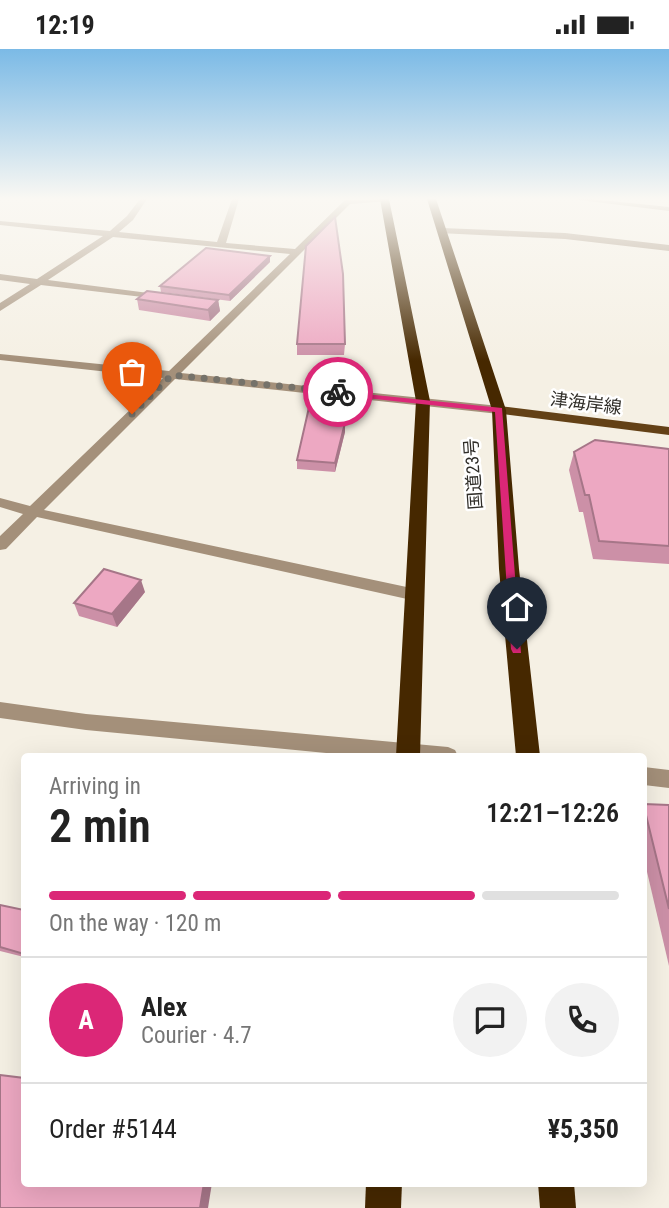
<!DOCTYPE html>
<meta charset="utf-8">
<style>
body{margin:0;font-family:"Roboto Condensed","Noto Sans JP",sans-serif;background:#f2f2f2;color:#222;height:100vh;display:flex;flex-direction:column;font-size:26px;white-space:nowrap}
*{box-sizing:border-box;margin:0}
p{font-size:23px;color:#767676}
.icon{flex:none;width:38px;height:38px;fill:none;stroke:currentColor;stroke-width:2;stroke-linecap:round;stroke-linejoin:round}
.map{position:relative;flex:1;overflow:hidden}
.drawer{position:absolute;left:21px;top:704px;width:626px;height:434px;display:flex;flex-direction:column;background:#fff;border-radius:7px;box-shadow:0 7px 28px #0002}
.drawer>*{flex:none}
.pin{position:absolute;display:grid;place-items:center;width:60px;height:60px;color:#fff;margin:-72px -30px;border-radius:50% 50% 50% 0;rotate:-45deg;box-shadow:0 0 7px #0007}
.pin .icon{rotate:45deg}
.courier{position:absolute;display:grid;place-items:center;width:70px;height:70px;margin:-35px;border:5px solid #db2777;border-radius:50%;background:#fff;color:#222;box-shadow:0 2px 9px #0007}
.head em{font-style:normal;font-weight:600}
.head div{display:flex;flex-direction:column-reverse}
.head{display:flex;align-items:center;justify-content:space-between;height:119px;padding:0 28px}
h1{font-size:46px;font-weight:600;line-height:52px}
.bar{display:grid;grid-template-columns:repeat(4,1fr);gap:10px 7px;align-content:center;height:84px;padding:0 28px}
.bar i{height:9px;border-radius:5px;background:#e0e0e0}
.bar .current{background:#db2777}
.bar p{grid-column:span 4}
.line{display:flex;align-items:center;gap:18px;padding:0 28px;border-top:2px solid #e0e0e0}
.line div{flex:1}
.round{display:grid;place-items:center;flex:none;width:74px;height:74px;border-radius:37px;background:#f2f2f2}
.status{display:flex;justify-content:space-between;align-items:center;height:49px;padding:0 35px;background:#fff;direction:ltr}
.status svg{height:19px;fill:currentColor}
.map>svg:first-child{display:block}
.lines{fill:none;stroke-linecap:round;stroke-linejoin:round}
.minor{fill:#a4907a;fill-rule:evenodd}
.major{fill:#634116;fill-rule:evenodd}
.highway{fill:#462800;fill-rule:evenodd}
.wall{fill:#cc90a7}
.shaded-wall{fill:#a67688}
.building{fill:#eda8c2;stroke:#a67688;stroke-width:2}
.route{fill:#db2777}
.done{stroke:#75726a;stroke-width:7;stroke-dasharray:0 12.6}
.labels{text-anchor:middle;dominant-baseline:central;stroke-width:5;stroke-linejoin:round;paint-order:stroke}
.far-street-label{font-size:18px;fill:#302e29;stroke:#fff}
</style>
<div class="status"><b>12:19</b><svg viewBox="0 0 49 12"><path d="M0 12V9h3v3zM5 12V6h3v6zM10 12V3h3v9zM15 12V0h3v12zM26 1h20v11H26zM47 4h2v5h-2z"/></svg></div>
<div class="map">
<svg width="669" height="1159" viewBox="0 0 669 1159">
<rect width="100%" height="100%" fill="#f5f0e4"/>
<g class="lines">
<!-- minor -->
<g class="minor">
<path d="M 140,150 L 147,150 L 133,171 L 119,183 L 217,193 L 232,150 L 239,150 L 226,194 L 295,200 L 345,151 L 385,150 L 389,152 L 350,155 L 181,324 L 499,357 L 505,361 L 499,365 L 175,330 L 44,461 L 416,540 L 422,542 L 424,546 L 422,550 L 416,552 L 37,468 L 6,500 L 0,501 L 0,487 L 23,465 L 0,458 L 0,449 L 30,457 L 163,329 L 0,311 L 0,305 L 169,322 L 290,205 L 113,188 L 48,231 L 164,246 L 169,249 L 168,251 L 41,236 L 0,262 L 0,254 L 30,235 L 0,231 L 0,225 L 37,230 L 103,187 L 0,176 L 0,172 L 110,182 L 127,167 Z"/>
<path d="M 571,150 L 592,150 L 669,158 L 669,162 Z"/>
<path d="M 442,179 L 565,184 L 669,196 L 669,202 L 565,190 L 439,184 Z"/>
<path d="M 0,653 L 86,665 L 448,698 L 455,701 L 458,707 L 357,707 L 86,681 L 0,669 Z"/>
<path d="M 644,718 L 669,721 L 669,739 L 644,736 Z"/>
</g>
<!-- major -->
<path class="major" d="M 499,357 L 669,378 L 669,386 L 495,364 L 495,358 Z"/>
<!-- highway -->
<g class="highway">
<path d="M 380,150 L 389,150 L 430,352 L 420,707 L 396,707 L 416,352 Z"/>
<path d="M 427,150 L 436,150 L 506,361 L 519,520 L 540,707 L 516,707 L 499,520 L 492,361 Z"/>
<path d="M 366,1134 L 402,1134 L 401,1159 L 365,1159 Z"/>
<path d="M 538,1134 L 574,1134 L 576,1159 L 540,1159 Z"/>
</g>
</g>
<!-- wall -->
<g class="wall">
<path d="M 270,213 L 230,252 L 161,243 L 160,237 Z"/>
<path d="M 137,250 L 218,251 L 220,262 L 210,272 L 139,261 Z"/>
<path d="M 297,295 L 345,295 L 344,306 L 297,306 Z"/>
<path d="M 345,374 L 345,383 L 335,423 L 297,420 L 297,411 Z"/>
<path d="M 669,400 L 669,515 L 593,510 L 583,463 L 579,463 L 569,421 L 574,403 Z"/>
<path d="M 145,543 L 117,578 L 79,567 L 74,554 Z"/>
<path d="M 644,755 L 669,756 L 669,917 L 644,810 Z"/>
<path d="M 0,856 L 24,861 L 24,908 L 0,902 Z"/>
</g>
<!-- shaded-wall -->
<g class="shaded-wall">
<path d="M 270,207 L 270,213 L 230,252 L 229,246 Z"/>
<path d="M 218,251 L 220,262 L 210,272 L 208,261 Z"/>
<path d="M 345,374 L 345,383 L 335,423 L 335,414 Z"/>
<path d="M 141,531 L 145,543 L 117,578 L 112,565 Z"/>
<path d="M 204,1134 L 212,1134 L 208,1159 L 200,1159 Z"/>
</g>
<!-- building -->
<g class="building">
<path d="M 335,168 L 343,225 L 345,295 L 297,295 L 306,197 Z"/>
<path d="M 206,199 L 270,207 L 229,246 L 160,237 Z"/>
<path d="M 147,242 L 218,251 L 208,261 L 137,250 Z"/>
<path d="M 310,354 L 328,357 L 345,374 L 335,414 L 297,411 Z"/>
<path d="M 595,391 L 669,400 L 669,497 L 599,492 L 589,446 L 585,446 L 574,403 Z"/>
<path d="M 104,520 L 141,531 L 112,565 L 74,554 Z"/>
<path d="M 644,755 L 669,756 L 669,860 L 644,758 Z"/>
<path d="M 0,856 L 24,861 L 24,905 L 0,898 Z"/>
<path d="M 0,1026 L 24,1029 L 24,1134 L 204,1134 L 200,1159 L 0,1159 Z"/>
</g>
<!-- sky -->
<linearGradient id="sky" x2="0" y2="1"><stop stop-color="#7bbae6"/><stop offset="0.48" stop-color="#faf8f3"/><stop offset="1" stop-color="#faf8f3" stop-opacity="0"/></linearGradient>
<rect width="669" height="312" fill="url(#sky)"/>
<!-- route -->
<path class="route" d="M 336,342 L 502,359 L 521,604 L 513,604 L 511,600 L 495,363 L 338,346 Z"/>
<g class="lines">
<!-- done -->
<path class="done" d="M 132,365 L 172,326 L 338,343"/>
</g>
<g class="labels">
<!-- far-street labels -->
<g class="far-street-label">
<text transform="translate(586 354) rotate(7)">津海岸線</text>
<text transform="translate(473 425) rotate(-94)">国道23号</text>
</g>
</g>
</svg>
<div class="pin" style="left:132px;top:365px;background:#ea580c"><svg class="icon" aria-label="bag" viewBox="0 0 24 24"><path d="M5 8h14l-1 12H6zM9 8a3 3 0 0 1 6 0"/></svg></div>
<div class="pin" style="left:517px;top:600px;background:#1f2937"><svg class="icon" aria-label="home" viewBox="0 0 24 24"><path d="M3 11l9-7 9 7M6 9v11h12V9"/></svg></div>
<div class="courier" style="left:338px;top:343px"><svg class="icon" aria-label="bike" viewBox="0 0 24 24"><circle cx="6" cy="16" r="4"/><circle cx="18" cy="16" r="4"/><path d="M6 16l4-8h5l3 8M10 8l3 8H6M13 5h3"/></svg></div>
<section class="drawer">
<div class="head"><div><h1>2 min</h1><p>Arriving in</p></div><em>12:21–12:26</em></div>
<div class="bar"><i class="current"></i><i class="current"></i><i class="current"></i><i></i><p>On the way · 120 m</p></div>
<div class="line" style="height:126px"><b class="round" style="background:#db2777;color:#fff">A</b><div><b>Alex</b><p>Courier · 4.7</p></div><a class="round"><svg class="icon" aria-label="chat" viewBox="0 0 24 24"><path d="M4 5h16v11H9l-5 4z"/></svg></a><a class="round"><svg class="icon" aria-label="phone" viewBox="0 0 24 24"><path d="M5 4h4l2 5-3 2q2 4 5 5l2-3 5 2v4C11 20 4 13 5 4z"/></svg></a></div>
<div class="line" style="height:91px"><div>Order #5144</div><b>¥5,350</b></div>
</section>
</div>
